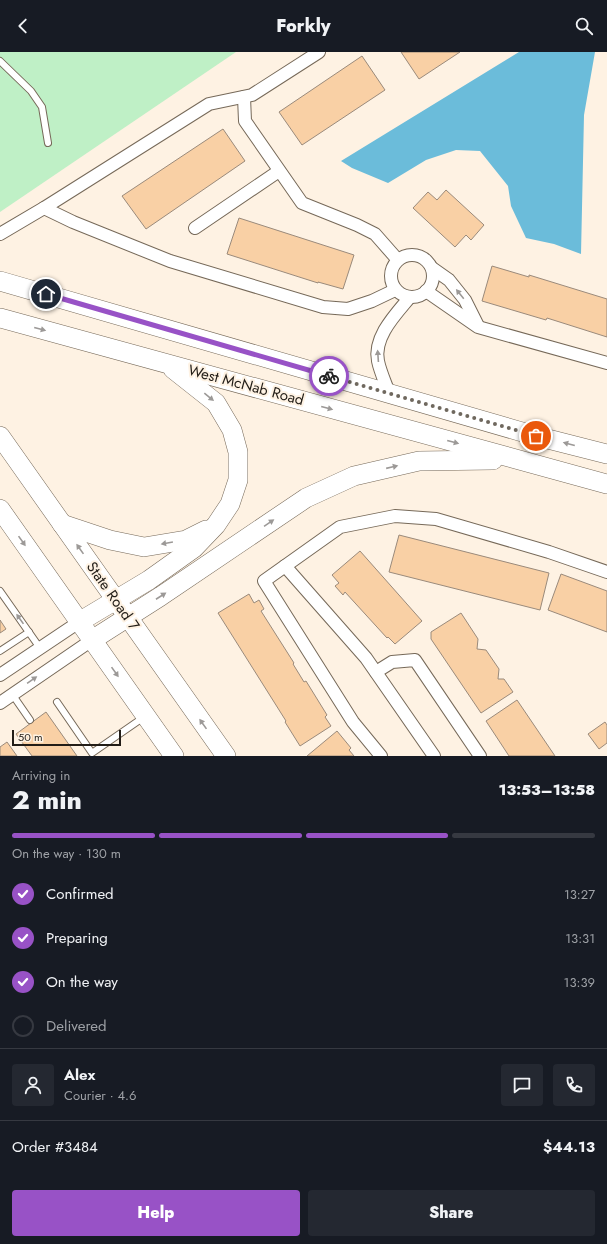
<!DOCTYPE html>
<meta charset="utf-8">
<style>
body{margin:0;font-family:Jost,sans-serif;background:#242831;color:#f1f3f6;height:100vh;display:flex;flex-direction:column;font-size:15px;white-space:nowrap}
*{box-sizing:border-box;margin:0}
p{font-size:13px;color:#9ea1a6}
.icon{flex:none;width:22px;height:22px;fill:none;stroke:currentColor;stroke-width:2;stroke-linecap:round;stroke-linejoin:round}
.map{position:relative;height:704px;overflow:hidden}
.sheet{display:flex;flex-direction:column;background:#171b24;flex:1}
.sheet>*{flex:none}
.scale{position:absolute;left:12px;bottom:10px;width:109px;box-sizing:border-box;padding-left:4px;border:2px solid #221d17;border-top:0;font-size:11px;line-height:14px;white-space:nowrap;color:#221d17;-webkit-text-stroke:3px #fef2e3;paint-order:stroke}
.pin{position:absolute;display:grid;place-items:center;width:34px;height:34px;color:#fff;margin:-17px;border:2px solid #fff;border-radius:50%;box-shadow:0 1px 4px #0007}
.courier{position:absolute;display:grid;place-items:center;width:40px;height:40px;margin:-20px;border:3px solid #9852c6;border-radius:50%;background:#fff;color:#222;box-shadow:0 1px 5px #0007}
.headline em{font-style:normal;font-weight:800}
.headline div{display:flex;flex-direction:column-reverse}
.headline{display:flex;align-items:center;justify-content:space-between;height:68px;padding:0 12px}
h1{font-size:26px;font-weight:800;line-height:30px}
.bar{display:grid;grid-template-columns:repeat(4,1fr);gap:6px 4px;align-content:center;height:48px;padding:0 12px}
.bar i{height:5px;border-radius:3px;background:#363941}
.bar .current{background:#9852c6}
.bar p{grid-column:span 4}
.line{display:flex;align-items:center;gap:10px;padding:0 12px;border-top:1px solid #363941}
.line div{flex:1}
.round{display:grid;place-items:center;flex:none;width:42px;height:42px;border-radius:4px;background:#242831}
ol{padding:0 12px;list-style:none}
li{display:flex;align-items:center;gap:12px;height:44px}
li p{margin-inline-start:auto}
li .icon{padding:4px;border-radius:50%;background:#9852c6;color:#fff;stroke-width:4}
li:last-child{color:#9ea1a6}
li i{width:22px;height:22px;border:2px solid #363941;border-radius:50%}
.primary-button{display:flex;gap:8px;margin-top:auto;padding:8px 12px}
.primary-button a{flex:1;height:46px;border-radius:4px;background:#9852c6;color:#fff;font-size:16px;font-weight:800;line-height:46px;text-align:center}
.primary-button a+a{background:#242831;color:#f1f3f6}
header{display:flex;justify-content:space-between;align-items:center;height:52px;padding:0 12px;background:#171b24;font-size:18px;font-weight:800}
.map>svg:first-child{display:block}
.green{fill:#bff0c6}
.water{fill:#6bbcda}
.building{fill:#f9d0a5;stroke:#9a8a7b}
.lines{fill:none;stroke-linecap:round;stroke-linejoin:round}
.service-casing{stroke:#766959;stroke-width:8}
.minor-casing{stroke:#766959;stroke-width:14}
.primary-casing{stroke:#766959;stroke-width:20}
.service{stroke:#fff;stroke-width:6}
.minor{stroke:#fff;stroke-width:12}
.primary{stroke:#fff;stroke-width:19}
.oneway{fill:#9c9997}
.done{stroke:#6f685e;stroke-width:4;stroke-dasharray:0 7.2}
.route{stroke:#9852c6;stroke-width:5}
.labels{text-anchor:middle;dominant-baseline:central;stroke-width:4;stroke-linejoin:round;paint-order:stroke}
.street-label{font-size:15px;fill:#221d17;stroke:#fef2e3}
</style>
<header><svg class="icon" aria-label="back" viewBox="0 0 24 24"><path d="M15 5l-7 7 7 7"/></svg>Forkly<svg class="icon" aria-label="search" viewBox="0 0 24 24"><circle cx="10" cy="10" r="6"/><path d="M15 15l6 6"/></svg></header>
<div class="map">
<svg width="607" height="704" viewBox="0 0 607 704">
<rect width="100%" height="100%" fill="#fef2e3"/>
<!-- green -->
<path class="green" d="M 0,0 L 236,0 L 0,160 Z"/>
<!-- water -->
<path class="water" d="M 519,0 L 595,0 L 584,63 L 581,202 L 554,192 L 526,186 L 511,154 L 508,134 L 480,99 L 456,98 L 426,108 L 388,131 L 352,116 L 341,109 Z"/>
<!-- building -->
<g class="building">
<path d="M 401,0 L 460,0 L 419,27 Z"/>
<path d="M 362,4 L 385,38 L 302,93 L 279,60 Z"/>
<path d="M 223,77 L 245,109 L 146,177 L 122,144 Z"/>
<path d="M 446,138 L 484,173 L 471,188 L 466,183 L 455,195 L 413,156 L 428,140 L 437,148 Z"/>
<path d="M 239,166 L 354,203 L 343,237 L 318,230 L 318,231 L 227,202 Z"/>
<path d="M 492,214 L 529,225 L 529,223 L 607,247 L 607,285 L 547,266 L 546,268 L 482,249 Z"/>
<path d="M 399,483 L 549,521 L 540,558 L 389,520 Z"/>
<path d="M 360,499 L 422,569 L 395,592 L 388,585 L 387,586 L 345,540 L 343,543 L 335,534 L 339,531 L 332,523 Z"/>
<path d="M 561,522 L 607,539 L 607,580 L 548,558 Z"/>
<path d="M 249,542 L 254,551 L 259,548 L 264,557 L 261,559 L 294,611 L 293,612 L 304,630 L 306,629 L 327,663 L 325,665 L 331,674 L 300,694 L 285,670 L 286,669 L 218,561 Z"/>
<path d="M 461,561 L 478,587 L 477,597 L 486,598 L 499,617 L 498,627 L 504,627 L 513,640 L 481,661 L 431,587 L 431,580 Z"/>
<path d="M 0,568 L 6,577 L 0,581 Z"/>
<path d="M 517,648 L 555,704 L 509,704 L 486,669 Z"/>
<path d="M 46,660 L 77,704 L 32,704 L 16,682 Z"/>
<path d="M 605,670 L 607,673 L 607,691 L 599,697 L 588,682 Z"/>
<path d="M 337,679 L 351,696 L 349,698 L 354,704 L 307,704 Z"/>
<path d="M 7,690 L 17,704 L 0,704 L 0,695 Z"/>
</g>
<g class="lines">
<!-- service casing -->
<g class="service-casing">
<g id="service">
<path d="M 0,9 L 31,39 L 42,55 L 48,91"/>
<path d="M 0,539 L 40,596"/>
<path d="M 0,599 L 29,580"/>
<path d="M 12,642 L 30,668"/>
<path d="M 57,650 L 92,701 L 144,665"/>
</g>
</g>
<!-- minor casing -->
<g class="minor-casing">
<g id="minor">
<path d="M 244,45 L 245,69 L 302,151 L 357,173 L 375,182 L 397,207"/>
<path d="M 44,156 L 73,170 L 170,209 L 323,255 L 348,257 L 372,249 L 395,238"/>
<path d="M 195,176 L 279,119"/>
<path d="M 0,182 L 44,156 L 209,52 L 252,43 L 319,0"/>
<circle cx="412" cy="224" r="21"/>
<path d="M 432,216 L 449,228 L 465,248 L 478,274"/>
<path d="M 426,239 L 478,275 L 607,311"/>
<path d="M 389,341 C 385,330 380,319 378,309 C 373,285 396,262 410,245"/>
<path d="M 285,514 L 366,606 L 434,704"/>
<path d="M 376,620 L 392,610 L 415,608 L 480,704"/>
<path d="M 0,623 L 79,570"/>
<path d="M 0,651 L 92,588"/>
<path d="M 381,704 L 353,670 L 264,529 L 340,475 L 395,464 L 436,467 L 549,500 L 607,520"/>
</g>
</g>
<!-- primary casing -->
<g class="primary-casing">
<g id="primary">
<path d="M 0,229 L 536,384 L 607,402"/>
<path d="M 0,266 L 607,432"/>
<path d="M 0,384 L 226,704"/>
<path d="M 0,457 L 174,704"/>
<path d="M 62,472 L 110,488 L 144,495 L 186,488 L 206,478"/>
<path d="M 79,570 L 149,528 L 194,496 L 216,473 L 230,452 L 238,428 L 238,400 L 232,378 L 216,351 L 173,317"/>
<path d="M 92,588 L 161,544 L 306,446 L 354,424 L 419,409 L 493,408"/>
</g>
</g>
<!-- service -->
<use href="#service" class="service"/>
<!-- minor -->
<use href="#minor" class="minor"/>
<!-- primary -->
<use href="#primary" class="primary"/>
</g>
<!-- one-way arrows -->
<defs><path id="oneway-solid" d="M-6-.8H1V-3.2L6.5 0L1 3.2V.8H-6Z"/></defs>
<g class="oneway">
<use href="#oneway-solid" transform="translate(460 242) rotate(-129)"/>
<use href="#oneway-solid" transform="translate(40 277) rotate(15)"/>
<use href="#oneway-solid" transform="translate(378 304) rotate(-94)"/>
<use href="#oneway-solid" transform="translate(209 345) rotate(39)"/>
<use href="#oneway-solid" transform="translate(327 356) rotate(15)"/>
<use href="#oneway-solid" transform="translate(453 390) rotate(15)"/>
<use href="#oneway-solid" transform="translate(569 392) rotate(-165)"/>
<use href="#oneway-solid" transform="translate(392 415) rotate(-13)"/>
<use href="#oneway-solid" transform="translate(269 471) rotate(-34)"/>
<use href="#oneway-solid" transform="translate(22 489) rotate(55)"/>
<use href="#oneway-solid" transform="translate(167 491) rotate(170)"/>
<use href="#oneway-solid" transform="translate(80 497) rotate(-125)"/>
<use href="#oneway-solid" transform="translate(161 544) rotate(-33)"/>
<use href="#oneway-solid" transform="translate(20 567) rotate(-125)"/>
<use href="#oneway-solid" transform="translate(115 620) rotate(55)"/>
<use href="#oneway-solid" transform="translate(32 628) rotate(-35)"/>
<use href="#oneway-solid" transform="translate(203 672) rotate(-125)"/>
</g>
<g class="lines">
<!-- done -->
<path class="done" d="M 329,324 L 536,384"/>
<!-- route -->
<path class="route" d="M 46,242 L 329,324"/>
</g>
<g class="labels">
<!-- street labels -->
<g class="street-label">
<text transform="translate(246 333) rotate(15)">West McNab Road</text>
<text transform="translate(113 544) rotate(55)">State Road 7</text>
</g>
</g>
</svg>
<div class="scale">50 m</div>
<div class="pin" style="left:536px;top:384px;background:#ea580c"><svg class="icon" aria-label="bag" viewBox="0 0 24 24"><path d="M5 8h14l-1 12H6zM9 8a3 3 0 0 1 6 0"/></svg></div>
<div class="pin" style="left:46px;top:242px;background:#1f2937"><svg class="icon" aria-label="home" viewBox="0 0 24 24"><path d="M3 11l9-7 9 7M6 9v11h12V9"/></svg></div>
<div class="courier" style="left:329px;top:324px"><svg class="icon" aria-label="bike" viewBox="0 0 24 24"><circle cx="6" cy="16" r="4"/><circle cx="18" cy="16" r="4"/><path d="M6 16l4-8h5l3 8M10 8l3 8H6M13 5h3"/></svg></div>
</div>
<section class="sheet">
<div class="headline"><div><h1>2 min</h1><p>Arriving in</p></div><em>13:53–13:58</em></div>
<div class="bar"><i class="current"></i><i class="current"></i><i class="current"></i><i></i><p>On the way · 130 m</p></div>
<ol>
<li><svg class="icon" aria-label="check" viewBox="0 0 24 24"><path d="M5 12l5 5 9-10"/></svg>Confirmed<p>13:27</p></li>
<li><svg class="icon" aria-label="check" viewBox="0 0 24 24"><path d="M5 12l5 5 9-10"/></svg>Preparing<p>13:31</p></li>
<li><svg class="icon" aria-label="check" viewBox="0 0 24 24"><path d="M5 12l5 5 9-10"/></svg>On the way<p>13:39</p></li>
<li><i></i>Delivered</li>
</ol>
<div class="line" style="height:72px"><a class="round"><svg class="icon" aria-label="person" viewBox="0 0 24 24"><circle cx="12" cy="8" r="4"/><path d="M4 21q1-7 8-7t8 7"/></svg></a><div><b>Alex</b><p>Courier · 4.6</p></div><a class="round"><svg class="icon" aria-label="chat" viewBox="0 0 24 24"><path d="M4 5h16v11H9l-5 4z"/></svg></a><a class="round"><svg class="icon" aria-label="phone" viewBox="0 0 24 24"><path d="M5 4h4l2 5-3 2q2 4 5 5l2-3 5 2v4C11 20 4 13 5 4z"/></svg></a></div>
<div class="line" style="height:52px"><div>Order #3484</div><b>$44.13</b></div>
<div class="primary-button"><a>Help</a><a>Share</a></div>
</section>
